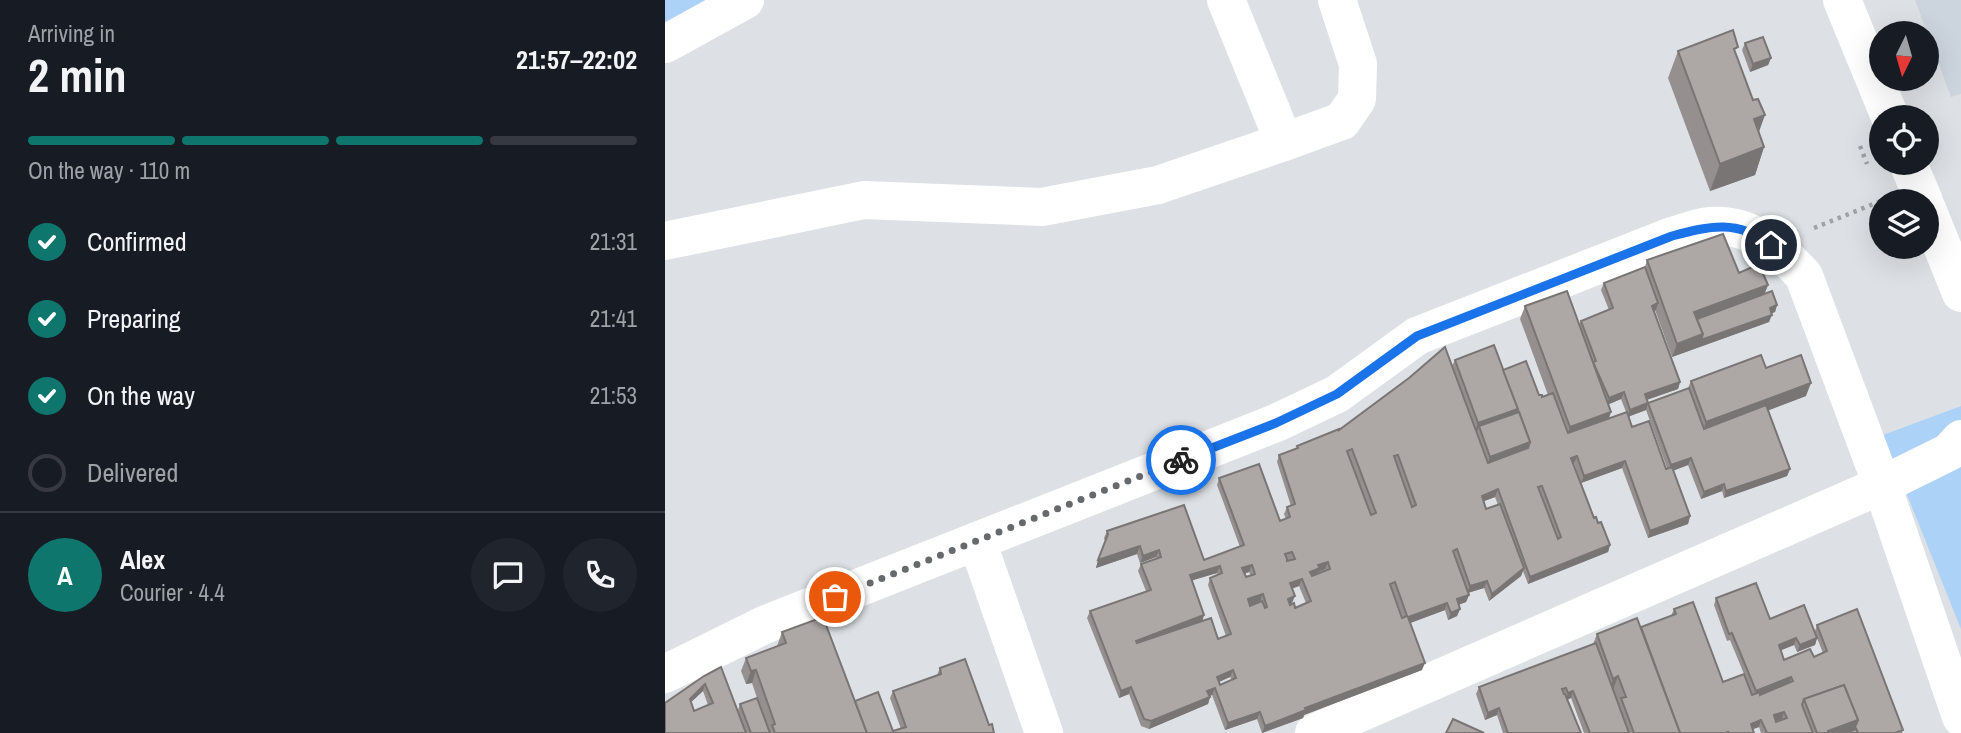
<!DOCTYPE html>
<meta charset="utf-8">
<style>
body{margin:0;font-family:"Archivo Narrow",sans-serif;background:#20242c;color:#f1f3f6;height:100vh;display:flex;flex-direction:column;font-size:26px;white-space:nowrap}
*{box-sizing:border-box;margin:0}
p{font-size:23px;color:#9ea1a6}
.icon{flex:none;width:38px;height:38px;fill:none;stroke:currentColor;stroke-width:2;stroke-linecap:round;stroke-linejoin:round}
.map{position:relative;flex:1;overflow:hidden}
.panel{display:flex;flex-direction:column;background:#171b24;width:665px}
.panel>*{flex:none}
.needle{width:46px;rotate:185deg}
.controls{position:absolute;left:1204px;top:21px;display:grid;gap:14px}
.controls a{display:grid;place-items:center;width:70px;height:70px;border-radius:50%;background:#171b24;box-shadow:0 7px 28px #0002;font-size:35px}
.pin{position:absolute;display:grid;place-items:center;width:60px;height:60px;color:#fff;margin:-30px;border:4px solid #fff;border-radius:50%;box-shadow:0 2px 7px #0007}
.courier{position:absolute;display:grid;place-items:center;width:70px;height:70px;margin:-35px;border:5px solid #1a73e8;border-radius:50%;background:#fff;color:#222;box-shadow:0 2px 9px #0007}
.overview em{font-style:normal;font-weight:700}
.overview div{display:flex;flex-direction:column-reverse}
.overview{display:flex;align-items:center;justify-content:space-between;height:119px;padding:0 28px}
h1{font-size:46px;font-weight:700;line-height:52px}
.bar{display:grid;grid-template-columns:repeat(4,1fr);gap:10px 7px;align-content:center;height:84px;padding:0 28px}
.bar i{height:9px;border-radius:5px;background:#363941}
.bar .selected{background:#0f766e}
.bar p{grid-column:span 4}
.line{display:flex;align-items:center;gap:18px;padding:0 28px;border-top:2px solid #363941}
.line div{flex:1}
.round{display:grid;place-items:center;flex:none;width:74px;height:74px;border-radius:37px;background:#20242c}
ol{padding:0 28px;list-style:none}
li{display:flex;align-items:center;gap:21px;height:77px}
li p{margin-inline-start:auto}
li .icon{padding:7px;border-radius:50%;background:#0f766e;color:#fff;stroke-width:4}
li:last-child{color:#9ea1a6}
li i{width:38px;height:38px;border:4px solid #363941;border-radius:50%}
main{display:flex;flex:1;min-height:0}
.map>svg:first-child{display:block}
.built{fill:#ccd5de}
.green{fill:#add2f7}
.lines{fill:none;stroke-linecap:round;stroke-linejoin:round}
.path{stroke:#a0a3a6;stroke-width:4.5;stroke-dasharray:3.5 5;stroke-linecap:butt}
.minor{stroke:#fff;stroke-width:38}
.major{stroke:#fff;stroke-width:38}
.wall{fill:#95908f;fill-rule:evenodd}
.shaded-wall{fill:#797574}
.building{fill:#ada7a6;stroke:#797574;stroke-width:2;fill-rule:evenodd}
.done{stroke:#676a6c;stroke-width:7;stroke-dasharray:0 12.6}
.route{stroke:#1a73e8;stroke-width:9}
</style>
<main>
<section class="panel">
<div class="overview"><div><h1>2 min</h1><p>Arriving in</p></div><em>21:57–22:02</em></div>
<div class="bar"><i class="selected"></i><i class="selected"></i><i class="selected"></i><i></i><p>On the way · 110 m</p></div>
<ol>
<li><svg class="icon" aria-label="check" viewBox="0 0 24 24"><path d="M5 12l5 5 9-10"/></svg>Confirmed<p>21:31</p></li>
<li><svg class="icon" aria-label="check" viewBox="0 0 24 24"><path d="M5 12l5 5 9-10"/></svg>Preparing<p>21:41</p></li>
<li><svg class="icon" aria-label="check" viewBox="0 0 24 24"><path d="M5 12l5 5 9-10"/></svg>On the way<p>21:53</p></li>
<li><i></i>Delivered</li>
</ol>
<div class="line" style="height:126px"><b class="round" style="background:#0f766e;color:#fff">A</b><div><b>Alex</b><p>Courier · 4.4</p></div><a class="round"><svg class="icon" aria-label="chat" viewBox="0 0 24 24"><path d="M4 5h16v11H9l-5 4z"/></svg></a><a class="round"><svg class="icon" aria-label="phone" viewBox="0 0 24 24"><path d="M5 4h4l2 5-3 2q2 4 5 5l2-3 5 2v4C11 20 4 13 5 4z"/></svg></a></div>
</section>
<div class="map">
<svg width="1296" height="733" viewBox="0 0 1296 733">
<rect width="100%" height="100%" fill="#dde1e5"/>
<!-- built -->
<path class="built" d="M 1250,0 L 1296,0 L 1296,94 L 1286,97 Z"/>
<!-- green -->
<g class="green">
<path d="M 0,0 L 63,0 L 0,34 Z"/>
<path d="M 1296,406 L 1296,629 L 1218,435 Z"/>
</g>
<g class="lines">
<!-- path -->
<g class="path">
<path d="M 1195,146 L 1202,164"/>
<path d="M 1149,228 L 1216,201"/>
</g>
<!-- minor -->
<g class="minor">
<path d="M 561,0 L 619,142"/>
<path d="M 1177,0 L 1225,117"/>
<path d="M 1243,163 L 1259,201"/>
<path d="M 1262,209 L 1296,293"/>
<path d="M 0,241 L 199,200 L 377,207 L 493,185 L 619,142 L 677,121 L 692,99 L 693,64 L 672,0"/>
<path d="M 312,541 L 379,733"/>
<path d="M 0,674 L 99,625 L 611,423 L 672,394 L 752,336 L 1007,236 C 1019,233 1032,227 1045,226 C 1085,223 1114,248 1139,276 L 1217,485 L 1296,717"/>
<path d="M 649,733 L 1217,485 L 1284,452 L 1296,439"/>
</g>
<!-- major -->
<path class="major" d="M 0,44 L 80,0"/>
</g>
<!-- wall -->
<g class="wall">
<path d="M 1080,43 L 1106,58 L 1103,65 L 1085,72 L 1077,50 Z"/>
<path d="M 1013,51 L 1071,54 L 1094,132 L 1099,147 L 1090,175 L 1045,191 L 1003,78 Z"/>
<path d="M 982,260 L 1074,273 L 1103,285 L 1099,294 L 1112,305 L 1110,312 L 1106,313 L 1104,322 L 1007,357 L 990,310 L 989,311 L 1015,382 L 1013,389 L 982,400 L 983,403 L 1023,388 L 1026,381 L 1101,368 L 1141,396 L 1103,410 L 1125,469 L 1122,476 L 1059,498 L 1057,491 L 1036,499 L 1023,465 L 1008,471 L 1025,516 L 1023,524 L 983,538 L 957,468 L 916,483 L 909,463 L 908,463 L 929,518 L 933,523 L 945,545 L 943,552 L 863,584 L 858,571 L 856,576 L 824,601 L 819,588 L 803,593 L 804,595 L 801,602 L 794,605 L 795,609 L 792,616 L 783,620 L 780,610 L 745,623 L 757,670 L 639,715 L 638,718 L 597,733 L 592,719 L 560,730 L 547,695 L 545,696 L 545,697 L 543,704 L 484,729 L 476,726 L 464,694 L 454,698 L 422,618 L 425,611 L 481,591 L 473,571 L 476,564 L 492,559 L 491,557 L 475,563 L 472,554 L 431,568 L 440,541 L 439,538 L 442,531 L 539,560 L 575,547 L 552,485 L 554,478 L 615,521 L 621,519 L 619,514 L 622,507 L 626,506 L 612,462 L 614,455 L 631,449 L 632,446 L 674,430 L 787,366 L 790,360 L 838,370 L 874,395 L 877,397 L 883,395 L 855,319 L 860,306 L 914,324 L 916,321 L 944,310 L 936,290 L 939,283 L 980,267 ZM 956,399 L 961,412 L 944,418 L 944,404 ZM 981,410 L 1002,468 L 1001,469 L 967,427 L 963,417 ZM 830,497 L 833,505 L 821,509 L 819,501 ZM 584,572 L 586,576 L 581,577 L 579,574 ZM 552,573 L 553,575 L 545,578 L 543,585 L 561,636 L 553,639 L 537,621 L 539,615 L 527,580 ZM 634,586 L 641,603 L 630,608 L 625,604 L 627,603 L 627,589 ZM 731,600 L 738,618 L 737,618 L 731,602 ZM 565,677 L 567,680 L 555,685 L 554,682 Z"/>
<path d="M 1051,598 L 1105,619 L 1150,631 L 1152,625 L 1238,730 L 1237,733 L 1096,733 L 1094,727 L 1088,729 L 1089,733 L 919,733 L 906,698 L 902,700 L 916,733 L 838,733 L 832,715 L 820,720 L 811,694 L 814,687 L 928,644 L 932,634 L 976,627 L 1006,616 L 1009,609 L 1058,682 L 1079,674 L 1065,640 L 1062,641 L 1049,605 ZM 1152,638 L 1158,653 L 1149,657 L 1119,660 L 1116,650 L 1129,645 L 1132,652 L 1150,645 Z"/>
<path d="M 117,632 L 190,701 L 228,731 L 236,729 L 225,698 L 228,691 L 272,675 L 275,668 L 324,725 L 329,733 L 0,733 L 39,676 L 73,710 L 75,704 L 92,698 L 87,683 L 81,684 L 76,671 L 81,658 L 112,646 ZM 38,691 L 43,705 L 29,711 L 26,702 Z"/>
</g>
<!-- shaded-wall -->
<g class="shaded-wall">
<path d="M 1106,58 L 1103,65 L 1085,72 L 1088,64 Z"/>
<path d="M 1100,115 L 1090,143 L 1089,119 Z"/>
<path d="M 1099,147 L 1090,175 L 1045,191 L 1055,164 Z"/>
<path d="M 1103,285 L 1098,298 L 1029,323 L 1029,312 Z"/>
<path d="M 993,303 L 991,310 L 985,313 L 987,306 Z"/>
<path d="M 1112,305 L 1110,312 L 1102,315 L 1105,308 Z"/>
<path d="M 1107,315 L 1104,322 L 1007,357 L 1012,344 L 1038,334 Z"/>
<path d="M 1015,382 L 1013,389 L 978,401 L 980,394 Z"/>
<path d="M 1146,383 L 1141,396 L 1036,436 L 1041,422 Z"/>
<path d="M 959,392 L 956,399 L 942,405 L 944,398 Z"/>
<path d="M 983,403 L 981,410 L 962,417 L 965,410 Z"/>
<path d="M 853,409 L 848,423 L 814,426 L 811,435 L 808,436 L 813,423 Z"/>
<path d="M 946,412 L 942,425 L 901,440 L 905,427 Z"/>
<path d="M 865,442 L 860,455 L 820,470 L 825,457 Z"/>
<path d="M 912,456 L 909,463 L 903,465 L 906,458 Z"/>
<path d="M 1026,458 L 1023,465 L 1004,472 L 1006,465 Z"/>
<path d="M 960,461 L 957,468 L 916,483 L 919,476 Z"/>
<path d="M 1125,469 L 1122,476 L 1059,498 L 1061,491 Z"/>
<path d="M 1059,484 L 1057,491 L 1036,499 L 1039,492 Z"/>
<path d="M 833,489 L 830,497 L 814,503 L 817,496 Z"/>
<path d="M 1025,516 L 1023,524 L 983,538 L 985,531 Z"/>
<path d="M 945,545 L 943,552 L 863,584 L 865,577 Z"/>
<path d="M 475,546 L 472,554 L 431,568 L 433,560 Z"/>
<path d="M 494,550 L 491,557 L 475,563 L 478,556 Z"/>
<path d="M 663,562 L 660,569 L 653,572 L 652,575 L 642,579 L 645,572 L 653,565 Z"/>
<path d="M 587,565 L 584,572 L 575,575 L 577,568 Z"/>
<path d="M 555,566 L 552,573 L 522,582 L 525,575 Z"/>
<path d="M 859,568 L 856,576 L 824,601 L 827,594 Z"/>
<path d="M 637,579 L 634,586 L 622,590 L 625,583 Z"/>
<path d="M 822,581 L 819,588 L 802,593 L 805,586 Z"/>
<path d="M 598,594 L 595,601 L 581,607 L 583,599 Z"/>
<path d="M 804,595 L 801,602 L 789,606 L 792,599 Z"/>
<path d="M 630,596 L 627,603 L 620,606 L 623,599 Z"/>
<path d="M 782,603 L 780,610 L 740,625 L 743,617 Z"/>
<path d="M 795,609 L 792,616 L 783,620 L 786,613 Z"/>
<path d="M 539,615 L 537,622 L 468,648 L 471,641 Z"/>
<path d="M 1131,638 L 1129,645 L 1112,652 L 1114,645 Z"/>
<path d="M 1152,638 L 1150,645 L 1132,652 L 1135,645 Z"/>
<path d="M 760,663 L 757,670 L 639,715 L 638,718 L 597,733 L 600,726 L 640,708 Z"/>
<path d="M 91,670 L 87,683 L 81,684 L 86,671 Z"/>
<path d="M 568,670 L 565,677 L 549,684 L 552,677 Z"/>
<path d="M 953,676 L 948,690 L 944,692 L 948,679 Z"/>
<path d="M 1126,677 L 1124,684 L 1088,699 L 1091,691 Z"/>
<path d="M 40,684 L 38,691 L 22,706 L 25,699 Z"/>
<path d="M 466,687 L 464,694 L 454,698 L 456,691 Z"/>
<path d="M 550,688 L 547,695 L 540,698 L 542,691 Z"/>
<path d="M 908,691 L 906,698 L 901,700 L 903,693 Z"/>
<path d="M 545,697 L 543,704 L 484,729 L 486,721 Z"/>
<path d="M 834,708 L 832,715 L 820,720 L 823,713 Z"/>
<path d="M 595,712 L 592,719 L 560,730 L 563,723 Z"/>
<path d="M 1119,712 L 1117,719 L 1106,722 L 1109,715 Z"/>
<path d="M 1096,720 L 1094,727 L 1083,731 L 1086,724 Z"/>
<path d="M 1193,720 L 1188,733 L 1162,733 L 1163,731 Z"/>
</g>
<!-- building -->
<g class="building">
<path d="M 1068,30 L 1073,47 L 1069,49 L 1088,100 L 1093,99 L 1100,115 L 1089,119 L 1099,147 L 1055,164 L 1013,51 Z"/>
<path d="M 1098,37 L 1106,58 L 1088,64 L 1080,43 Z"/>
<path d="M 1058,234 L 1074,273 L 1094,264 L 1103,285 L 1029,312 L 1038,334 L 1012,344 L 982,260 Z"/>
<path d="M 980,267 L 993,303 L 987,306 L 1015,382 L 980,394 L 983,403 L 965,410 L 959,392 L 944,398 L 928,362 L 931,361 L 916,321 L 948,308 L 939,283 Z"/>
<path d="M 902,291 L 946,412 L 905,427 L 860,306 Z"/>
<path d="M 1107,291 L 1112,305 L 1105,308 L 1107,315 L 1036,340 L 1038,334 L 1032,319 Z"/>
<path d="M 829,345 L 853,409 L 813,423 L 790,360 Z"/>
<path d="M 780,347 L 823,463 L 863,448 L 865,442 L 854,412 L 852,413 L 853,409 L 838,370 L 861,361 L 874,395 L 877,395 L 877,397 L 888,393 L 903,433 L 962,412 L 967,427 L 984,421 L 1001,469 L 1007,467 L 1025,516 L 985,531 L 960,461 L 919,476 L 912,456 L 906,458 L 929,518 L 931,517 L 933,523 L 936,522 L 945,545 L 865,577 L 833,489 L 817,496 L 821,509 L 835,504 L 859,568 L 827,594 L 822,581 L 805,586 L 792,549 L 788,551 L 804,595 L 792,599 L 795,609 L 786,613 L 782,603 L 743,617 L 760,663 L 640,708 L 641,710 L 600,726 L 595,712 L 563,723 L 550,688 L 542,691 L 545,697 L 486,721 L 479,719 L 466,687 L 456,691 L 425,611 L 486,590 L 476,564 L 496,557 L 494,550 L 478,556 L 475,546 L 433,560 L 443,534 L 442,531 L 519,505 L 539,560 L 579,545 L 554,478 L 594,464 L 615,521 L 625,517 L 622,507 L 630,504 L 614,455 L 633,448 L 632,446 L 674,429 L 674,430 L 744,378 ZM 687,449 L 711,513 L 706,515 L 682,451 ZM 733,455 L 751,505 L 747,507 L 729,456 ZM 877,486 L 896,537 L 893,539 L 873,487 ZM 627,552 L 630,559 L 622,561 L 622,559 L 620,554 ZM 663,562 L 665,569 L 647,576 L 645,572 L 655,568 L 653,565 ZM 587,565 L 590,574 L 581,577 L 577,568 ZM 555,566 L 557,573 L 545,578 L 566,634 L 553,639 L 546,618 L 472,643 L 471,641 L 539,615 L 525,575 ZM 637,579 L 646,601 L 630,608 L 629,603 L 625,605 L 623,599 L 630,596 L 625,583 ZM 730,582 L 742,616 L 737,618 L 725,584 ZM 598,594 L 602,607 L 600,608 L 597,601 L 585,606 L 583,599 ZM 568,670 L 571,678 L 555,685 L 552,677 Z"/>
<path d="M 1096,355 L 1101,368 L 1136,355 L 1146,383 L 1041,422 L 1026,381 Z"/>
<path d="M 1024,388 L 1039,429 L 1101,405 L 1125,469 L 1061,491 L 1059,484 L 1039,492 L 1026,458 L 1006,465 L 983,403 Z"/>
<path d="M 854,412 L 865,442 L 825,457 L 814,426 Z"/>
<path d="M 1091,583 L 1105,619 L 1139,605 L 1152,638 L 1135,645 L 1131,638 L 1114,645 L 1119,660 L 1145,649 L 1149,657 L 1162,651 L 1152,625 L 1192,609 L 1238,730 L 1230,733 L 1193,733 L 1190,727 L 1193,720 L 1179,685 L 1139,699 L 1137,705 L 1148,733 L 1102,733 L 1096,720 L 1086,724 L 1089,733 L 1064,733 L 1063,732 L 1060,733 L 1015,733 L 976,627 L 1011,614 L 1009,609 L 1028,602 L 1058,682 L 1079,674 L 1087,695 L 1095,692 L 1095,695 L 1128,681 L 1126,677 L 1091,691 L 1067,633 L 1064,634 L 1051,598 ZM 1119,712 L 1122,718 L 1111,722 L 1109,715 Z"/>
<path d="M 158,617 L 202,733 L 110,733 L 107,725 L 110,724 L 91,670 L 86,671 L 81,658 L 121,643 L 117,632 Z"/>
<path d="M 972,618 L 1015,733 L 969,733 L 956,698 L 961,697 L 953,676 L 948,679 L 932,634 Z"/>
<path d="M 931,643 L 964,733 L 925,733 L 908,691 L 903,693 L 901,688 L 897,689 L 899,694 L 900,694 L 916,733 L 843,733 L 834,708 L 823,713 L 814,687 Z"/>
<path d="M 300,659 L 324,725 L 327,724 L 329,733 L 202,733 L 190,701 L 213,692 L 228,731 L 241,727 L 228,691 L 276,674 L 275,668 Z"/>
<path d="M 56,667 L 81,733 L 0,733 L 0,703 L 39,676 ZM 40,684 L 48,703 L 29,711 L 25,699 Z"/>
<path d="M 1179,685 L 1193,720 L 1163,731 L 1163,733 L 1152,733 L 1139,699 Z"/>
<path d="M 92,698 L 105,733 L 86,733 L 75,704 Z"/>
<path d="M 788,719 L 819,733 L 781,733 Z"/>
<path d="M 1191,729 L 1193,733 L 1181,733 Z"/>
</g>
<g class="lines">
<!-- done -->
<path class="done" d="M 170,597 L 516,460"/>
<!-- route -->
<path class="route" d="M 516,460 L 611,423 L 672,394 L 752,336 L 1007,236 C 1045,226 1072,219 1106,245"/>
</g>
</svg>
<div class="controls">
<a><svg class="needle" viewBox="-14 -14 28 28"><path d="M0-13l5 13h-10z" fill="#e53935"/><path d="M0 13l5-13h-10z" fill="#9ea1a6"/></svg></a>
<a><svg class="icon" aria-label="locate" viewBox="0 0 24 24"><circle cx="12" cy="12" r="6"/><path d="M12 2v4M12 18v4M2 12h4M18 12h4"/></svg></a>
<a><svg class="icon" aria-label="layers" viewBox="0 0 24 24"><path d="M12 4l9 5-9 5-9-5zM3 14l9 5 9-5"/></svg></a>
</div>
<div class="pin" style="left:170px;top:597px;background:#ea580c"><svg class="icon" aria-label="bag" viewBox="0 0 24 24"><path d="M5 8h14l-1 12H6zM9 8a3 3 0 0 1 6 0"/></svg></div>
<div class="pin" style="left:1106px;top:245px;background:#1f2937"><svg class="icon" aria-label="home" viewBox="0 0 24 24"><path d="M3 11l9-7 9 7M6 9v11h12V9"/></svg></div>
<div class="courier" style="left:516px;top:460px"><svg class="icon" aria-label="bike" viewBox="0 0 24 24"><circle cx="6" cy="16" r="4"/><circle cx="18" cy="16" r="4"/><path d="M6 16l4-8h5l3 8M10 8l3 8H6M13 5h3"/></svg></div>
</div>
</main>
